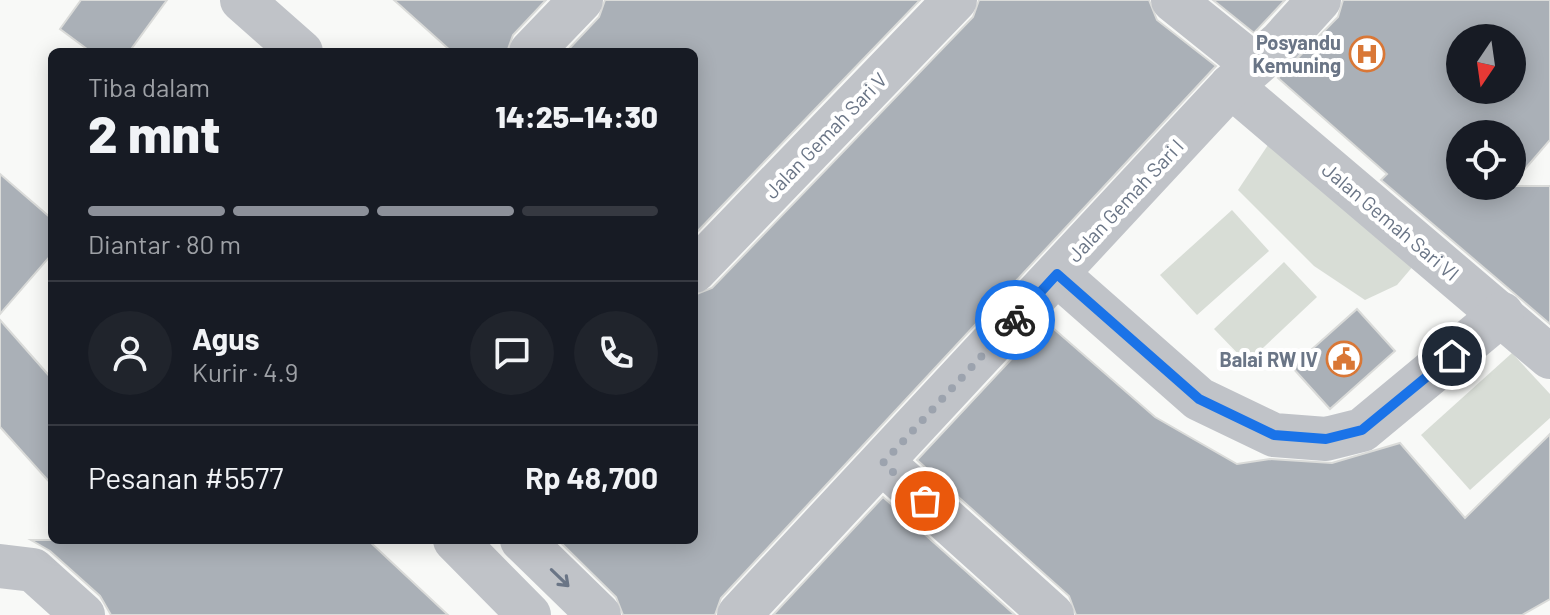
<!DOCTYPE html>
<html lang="id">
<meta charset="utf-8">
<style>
body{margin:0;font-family:Barlow,sans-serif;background:#20242c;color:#f1f3f6;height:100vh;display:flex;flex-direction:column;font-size:30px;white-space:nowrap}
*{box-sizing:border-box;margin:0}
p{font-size:26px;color:#9ea1a6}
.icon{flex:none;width:44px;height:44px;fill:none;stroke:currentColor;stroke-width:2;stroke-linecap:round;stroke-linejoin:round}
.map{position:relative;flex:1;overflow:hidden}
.sheet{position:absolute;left:48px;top:48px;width:650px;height:496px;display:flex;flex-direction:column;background:#171b24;border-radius:12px;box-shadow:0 4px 20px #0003}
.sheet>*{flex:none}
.needle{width:52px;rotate:193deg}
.buttons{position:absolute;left:1446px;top:24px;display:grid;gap:16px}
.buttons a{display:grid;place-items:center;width:80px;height:80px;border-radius:50%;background:#171b24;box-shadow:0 4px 20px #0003;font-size:40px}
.pin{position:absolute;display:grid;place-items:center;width:68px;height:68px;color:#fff;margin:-34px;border:4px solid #fff;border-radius:50%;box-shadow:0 2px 8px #0007}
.courier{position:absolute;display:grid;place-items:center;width:80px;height:80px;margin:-40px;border:6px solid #1a73e8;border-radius:50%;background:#fff;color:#222;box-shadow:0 2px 10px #0007}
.headline em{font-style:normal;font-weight:800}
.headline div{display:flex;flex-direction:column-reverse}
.headline{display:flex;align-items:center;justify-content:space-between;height:136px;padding:0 40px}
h1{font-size:52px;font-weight:800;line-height:60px}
.bar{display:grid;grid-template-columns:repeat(4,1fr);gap:12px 8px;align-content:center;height:96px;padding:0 40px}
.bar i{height:10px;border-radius:6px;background:#363941}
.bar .selected{background:#8c9099}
.bar p{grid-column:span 4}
.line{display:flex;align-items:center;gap:20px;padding:0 40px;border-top:2px solid #363941}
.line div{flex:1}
.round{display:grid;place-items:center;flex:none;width:84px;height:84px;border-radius:42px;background:#20242c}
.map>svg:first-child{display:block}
.green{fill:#d8ddd6}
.building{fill:#aab0b7;stroke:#dadbd9;stroke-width:2;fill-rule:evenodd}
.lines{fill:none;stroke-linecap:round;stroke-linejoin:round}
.minor{stroke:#c0c3c8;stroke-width:44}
.oneway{stroke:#6a7586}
.done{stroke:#9ca3ae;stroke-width:8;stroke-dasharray:0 14.4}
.route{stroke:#1a73e8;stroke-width:10}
.labels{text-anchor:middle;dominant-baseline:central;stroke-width:8;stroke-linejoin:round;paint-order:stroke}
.poi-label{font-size:20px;font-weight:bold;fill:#6a7586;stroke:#fff;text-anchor:end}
.street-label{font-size:20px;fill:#6a7586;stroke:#fff}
</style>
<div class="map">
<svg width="1550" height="615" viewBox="0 0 1550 615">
<rect width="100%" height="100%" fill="#f8f9f7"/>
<!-- green -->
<g class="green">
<path d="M 1274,136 L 1420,258 L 1397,285 L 1365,300 L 1314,266 L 1238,190 Z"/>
<path d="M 1232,210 L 1269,251 L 1197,315 L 1160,275 Z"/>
<path d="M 1284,262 L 1317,297 L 1247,363 L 1214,329 Z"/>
<path d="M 1512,353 L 1550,394 L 1550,418 L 1470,490 L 1421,435 Z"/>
</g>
<!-- building -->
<g class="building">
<path d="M 81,0 L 167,0 L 129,52 L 91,52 L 60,29 Z"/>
<path d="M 394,0 L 546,0 L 513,35 L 507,52 L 452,52 Z"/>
<path d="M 605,0 L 920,0 L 694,235 L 694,52 L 566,52 L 599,17 Z"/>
<path d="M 979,0 L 1149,0 L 1157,20 L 1216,66 L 721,598 L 715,615 L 623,615 L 616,597 L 558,540 L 694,540 L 694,295 L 712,288 L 973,17 Z"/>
<path d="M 1213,0 L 1285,0 L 1254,33 Z"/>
<path d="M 1343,0 L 1550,0 L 1550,140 L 1512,184 L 1512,134 L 1460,134 L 1460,186 L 1550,186 L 1550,324 L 1381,180 L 1387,174 L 1278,78 L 1338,17 ZM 1460,38 L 1512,38 L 1512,90 L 1460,90 Z"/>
<path d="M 0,174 L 52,219 L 52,254 L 0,314 Z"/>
<path d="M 1357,309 L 1395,351 L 1330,409 L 1292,367 Z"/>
<path d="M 0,320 L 52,379 L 52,485 L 0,427 Z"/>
<path d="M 1046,322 L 1155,417 L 1237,464 L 1270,459 L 1332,463 L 1400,443 L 1465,518 L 1550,434 L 1550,599 L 1522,615 L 1076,615 L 1069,596 L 917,460 Z"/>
<path d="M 883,497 L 1015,615 L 773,615 Z"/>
<path d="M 31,540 L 368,540 L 448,615 L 111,615 L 100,596 L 50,551 Z"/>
</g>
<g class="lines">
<!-- minor -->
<g class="minor">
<path d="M 242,0 L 301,52"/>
<path d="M 1173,0 L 1254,65"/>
<path d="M 531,52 L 581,0"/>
<path d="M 1231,86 L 1550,357"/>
<path d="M 694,271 L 955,0"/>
<path d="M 1057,274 L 1199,399 L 1274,435 L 1326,439 L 1362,430 L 1502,314"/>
<path d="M 883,463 L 1052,615"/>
<path d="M 455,540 L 529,615"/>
<path d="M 522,540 L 599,615"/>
<path d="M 0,566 L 33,570 L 83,615"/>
<path d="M 739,615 L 1231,86 L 1281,42 L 1319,0"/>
</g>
</g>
<!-- one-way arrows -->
<defs><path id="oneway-shaft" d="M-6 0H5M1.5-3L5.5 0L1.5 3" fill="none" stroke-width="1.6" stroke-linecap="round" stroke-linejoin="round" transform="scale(2)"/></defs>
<use class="oneway" href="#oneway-shaft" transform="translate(560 578) rotate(44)"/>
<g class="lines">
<!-- done -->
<path class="done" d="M 925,501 L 883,463 L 1015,320"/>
<!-- route -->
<path class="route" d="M 1015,320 L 1057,274 L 1199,399 L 1274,435 L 1326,439 L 1362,430 L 1452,356"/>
</g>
<!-- icons -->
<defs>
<g id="hospital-ring" transform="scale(1.8)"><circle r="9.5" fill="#fff" stroke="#d97736" stroke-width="1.5"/><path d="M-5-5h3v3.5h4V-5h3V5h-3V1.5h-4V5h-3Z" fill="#d97736"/></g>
<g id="civic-ring" transform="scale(1.8)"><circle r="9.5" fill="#fff" stroke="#d97736" stroke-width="1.5"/><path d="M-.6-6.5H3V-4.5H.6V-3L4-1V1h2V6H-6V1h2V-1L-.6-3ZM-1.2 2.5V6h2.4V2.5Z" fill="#d97736"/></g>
</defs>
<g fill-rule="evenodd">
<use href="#hospital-ring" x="1367" y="54"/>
<use href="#civic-ring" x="1344" y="359"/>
</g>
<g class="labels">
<!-- poi labels -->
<g class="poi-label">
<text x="1341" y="42">Posyandu<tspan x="1341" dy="23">Kemuning</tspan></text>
<text x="1318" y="359">Balai RW IV</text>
</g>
<!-- street labels -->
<g class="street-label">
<text transform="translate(825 135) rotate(-46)">Jalan Gemah Sari V</text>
<text transform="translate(1125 200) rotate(-47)">Jalan Gemah Sari I</text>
<text transform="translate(1391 221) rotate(40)">Jalan Gemah Sari VI</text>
</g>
</g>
</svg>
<div class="buttons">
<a><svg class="needle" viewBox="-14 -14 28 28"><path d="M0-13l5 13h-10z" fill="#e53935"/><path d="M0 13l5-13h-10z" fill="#9ea1a6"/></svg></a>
<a><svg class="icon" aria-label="locate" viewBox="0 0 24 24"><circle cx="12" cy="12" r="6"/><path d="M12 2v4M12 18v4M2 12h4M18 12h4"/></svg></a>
</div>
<div class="pin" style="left:925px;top:501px;background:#ea580c"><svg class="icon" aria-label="bag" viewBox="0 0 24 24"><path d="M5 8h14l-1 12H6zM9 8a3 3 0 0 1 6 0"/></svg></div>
<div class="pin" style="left:1452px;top:356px;background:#1f2937"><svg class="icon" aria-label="home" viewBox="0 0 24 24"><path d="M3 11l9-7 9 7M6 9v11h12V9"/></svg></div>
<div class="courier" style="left:1015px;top:320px"><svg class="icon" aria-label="bike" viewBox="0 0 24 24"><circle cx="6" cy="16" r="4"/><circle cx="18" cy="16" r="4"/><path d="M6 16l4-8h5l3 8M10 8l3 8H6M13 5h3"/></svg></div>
<section class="sheet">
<div class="headline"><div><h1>2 mnt</h1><p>Tiba dalam</p></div><em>14:25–14:30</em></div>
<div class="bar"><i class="selected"></i><i class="selected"></i><i class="selected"></i><i></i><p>Diantar · 80 m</p></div>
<div class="line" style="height:144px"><a class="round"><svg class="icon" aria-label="person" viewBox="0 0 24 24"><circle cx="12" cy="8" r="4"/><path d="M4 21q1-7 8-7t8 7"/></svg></a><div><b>Agus</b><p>Kurir · 4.9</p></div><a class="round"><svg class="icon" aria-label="chat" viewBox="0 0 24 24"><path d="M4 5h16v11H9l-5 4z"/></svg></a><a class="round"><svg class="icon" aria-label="phone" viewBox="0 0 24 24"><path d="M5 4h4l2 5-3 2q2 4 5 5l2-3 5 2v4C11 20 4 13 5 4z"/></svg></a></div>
<div class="line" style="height:104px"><div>Pesanan #5577</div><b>Rp 48,700</b></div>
</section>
</div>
